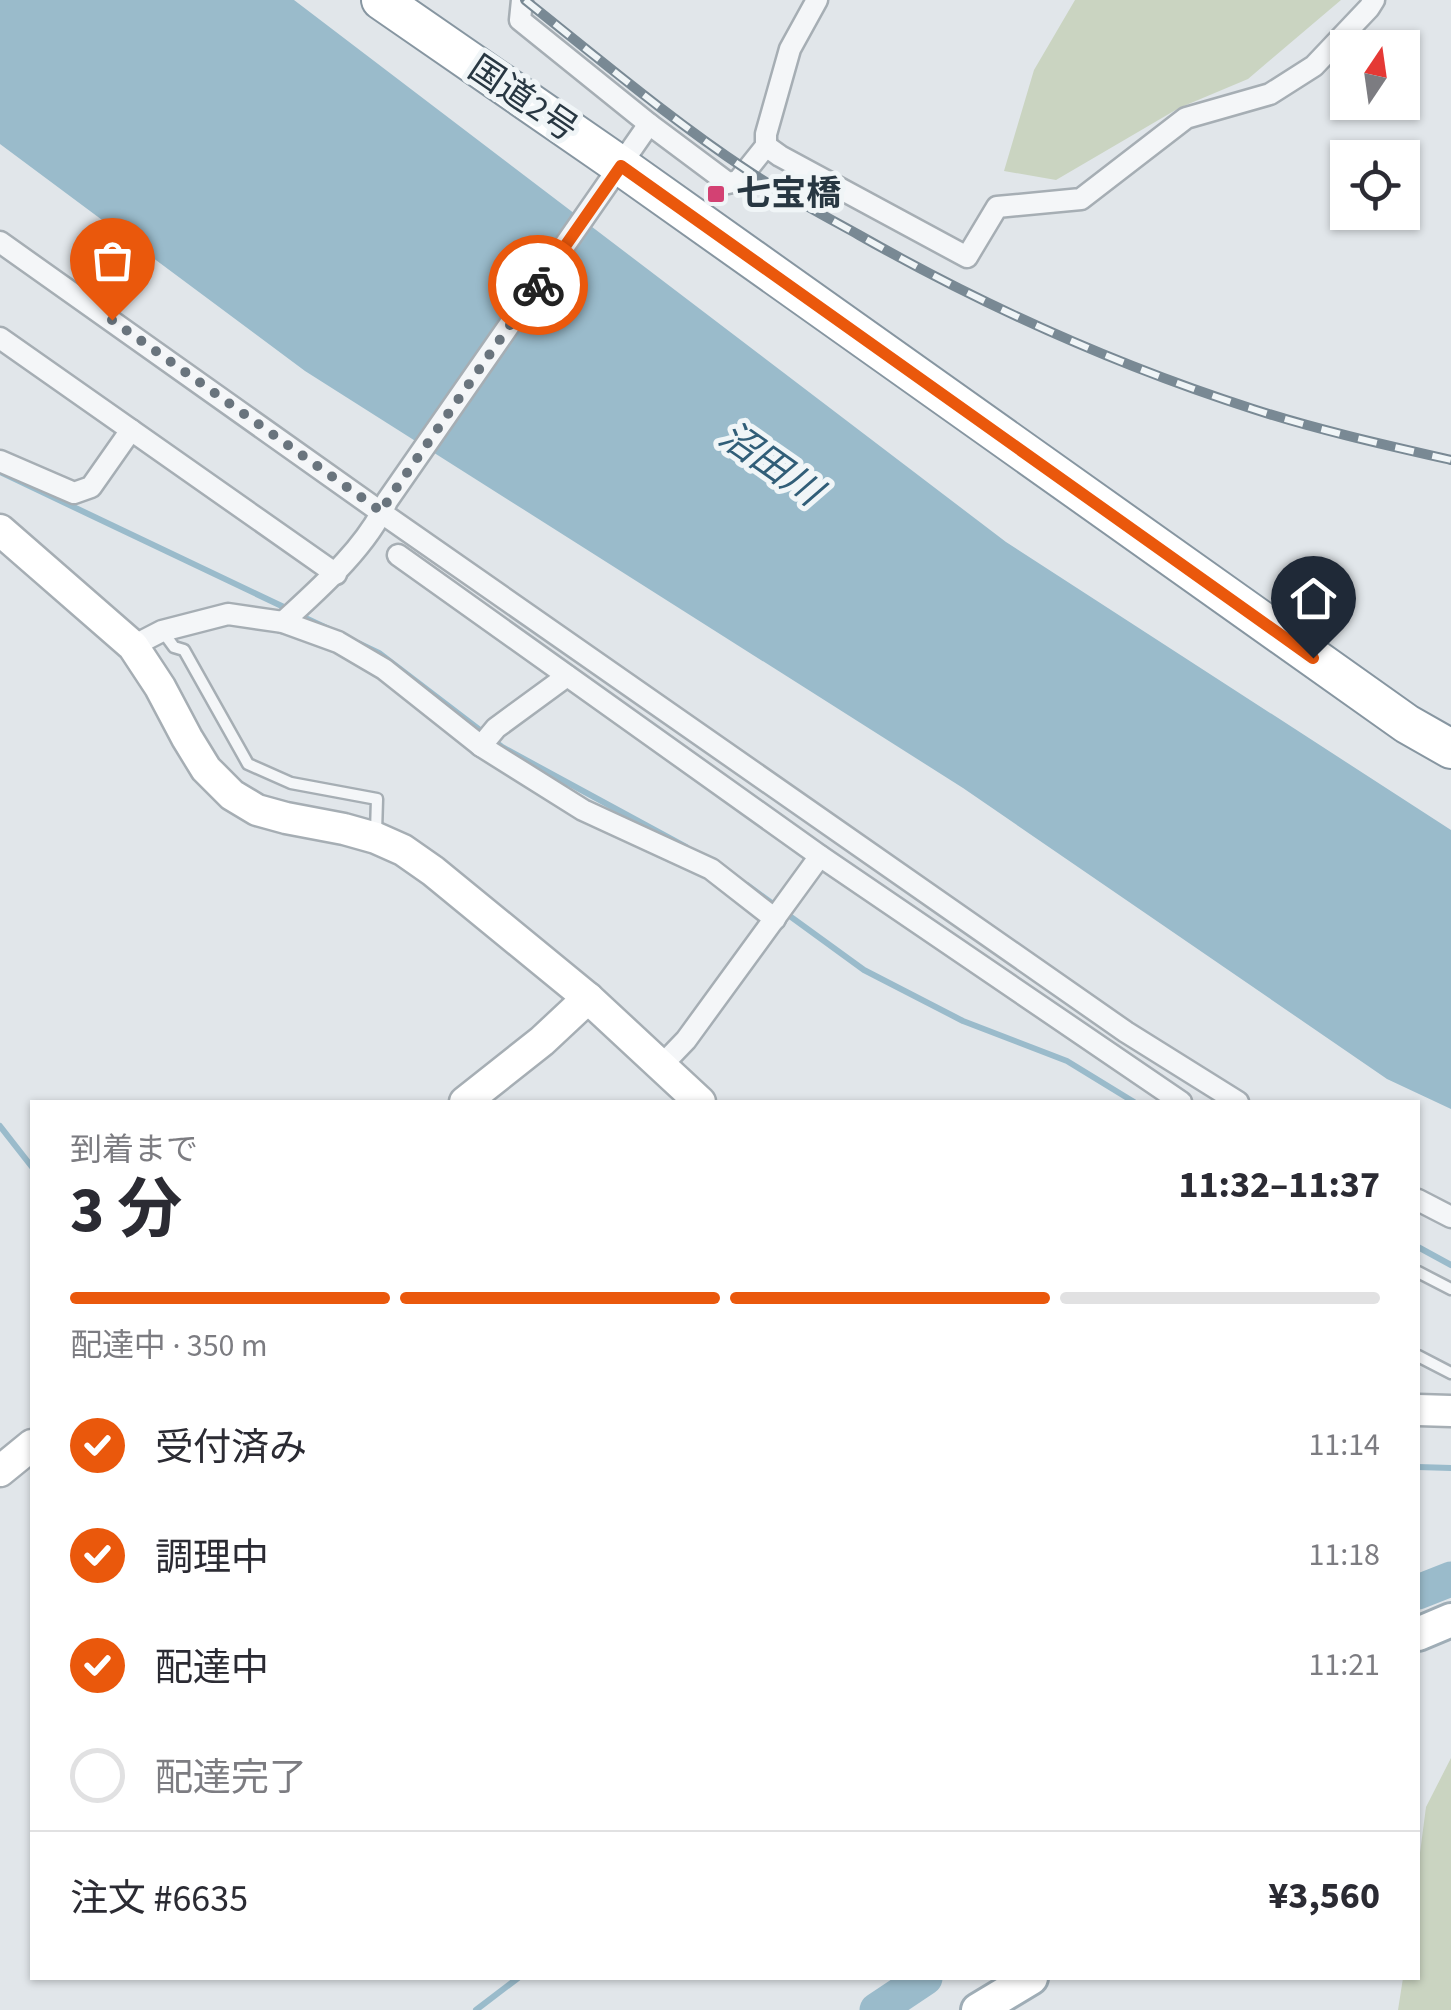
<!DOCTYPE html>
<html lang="ja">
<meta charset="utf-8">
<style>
body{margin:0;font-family:"Source Sans 3","Noto Sans JP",sans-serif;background:#f7f7f7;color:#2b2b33;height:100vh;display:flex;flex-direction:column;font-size:38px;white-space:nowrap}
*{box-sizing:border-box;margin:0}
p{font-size:32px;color:#7c7c81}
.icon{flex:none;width:55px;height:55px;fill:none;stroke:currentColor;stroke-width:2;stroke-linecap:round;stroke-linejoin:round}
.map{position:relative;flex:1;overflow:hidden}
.details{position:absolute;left:30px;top:1100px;width:1390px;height:880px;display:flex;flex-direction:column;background:#fff;border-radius:0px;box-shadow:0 2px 8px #0004}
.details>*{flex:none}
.needle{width:65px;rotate:13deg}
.tools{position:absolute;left:1330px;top:30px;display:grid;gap:20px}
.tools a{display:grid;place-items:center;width:90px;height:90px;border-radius:0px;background:#fff;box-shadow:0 2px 8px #0004;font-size:50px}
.pin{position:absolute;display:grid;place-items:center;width:85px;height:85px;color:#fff;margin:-102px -42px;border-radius:50% 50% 50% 0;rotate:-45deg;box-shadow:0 0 10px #0007}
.pin .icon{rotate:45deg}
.courier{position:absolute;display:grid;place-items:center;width:100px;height:100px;margin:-50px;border:8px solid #ea580c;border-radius:50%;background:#fff;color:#222;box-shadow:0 2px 12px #0007}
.headline em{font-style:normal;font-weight:700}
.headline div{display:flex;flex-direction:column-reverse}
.headline{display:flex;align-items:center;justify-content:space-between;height:170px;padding:0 40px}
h1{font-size:65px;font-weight:700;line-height:75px}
.bar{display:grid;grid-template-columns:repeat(4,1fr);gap:15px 10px;align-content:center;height:120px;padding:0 40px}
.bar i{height:12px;border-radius:8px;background:#e1e1e2}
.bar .selected{background:#ea580c}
.bar p{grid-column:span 4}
.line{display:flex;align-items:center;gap:25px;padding:0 40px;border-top:2px solid #e1e1e2}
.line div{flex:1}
ol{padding:0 40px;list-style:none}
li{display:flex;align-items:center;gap:30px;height:110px}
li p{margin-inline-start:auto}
li .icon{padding:10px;border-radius:50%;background:#ea580c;color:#fff;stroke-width:4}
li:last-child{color:#7c7c81}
li i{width:55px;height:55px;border:5px solid #e1e1e2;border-radius:50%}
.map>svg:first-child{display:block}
.green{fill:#cad4c1}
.water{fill:#9abbcb}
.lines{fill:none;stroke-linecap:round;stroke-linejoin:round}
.stream{stroke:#9abbcb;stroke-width:6}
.river{stroke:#9abbcb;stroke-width:35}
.lane-casing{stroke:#a6aeb4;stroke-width:15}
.street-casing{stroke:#a6aeb4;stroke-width:25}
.secondary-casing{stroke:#a6aeb4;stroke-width:35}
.primary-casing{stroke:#9fadb6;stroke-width:38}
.highway-casing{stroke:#8796a1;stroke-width:42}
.lane{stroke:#f4f6f8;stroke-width:10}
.street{stroke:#f4f6f8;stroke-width:20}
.secondary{stroke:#fff;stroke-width:30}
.primary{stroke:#fff;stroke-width:32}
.highway{stroke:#fff;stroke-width:38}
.rail-casing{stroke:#798994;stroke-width:10}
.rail{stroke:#f0f5f7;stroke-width:6;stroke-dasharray:19;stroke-linecap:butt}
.done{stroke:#69747d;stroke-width:10;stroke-dasharray:0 18}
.route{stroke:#ea580c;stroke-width:12}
.poi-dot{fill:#d34173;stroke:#f0f5f7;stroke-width:4}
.labels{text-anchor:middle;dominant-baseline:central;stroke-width:10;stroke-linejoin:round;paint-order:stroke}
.street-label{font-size:35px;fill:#283742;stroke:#f0f5f7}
.poi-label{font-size:35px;font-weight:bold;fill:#283742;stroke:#f0f5f7;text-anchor:start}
.water-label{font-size:38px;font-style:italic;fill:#315e78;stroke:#f0f5f7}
</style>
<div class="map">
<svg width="1451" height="2010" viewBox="0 0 1451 2010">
<rect width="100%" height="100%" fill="#e1e6ea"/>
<!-- green -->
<g class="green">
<path d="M 1075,0 L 1341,0 L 1248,79 L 1179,108 L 1056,180 L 1004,171 L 1034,70 Z"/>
<path d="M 1451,1758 L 1451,2010 L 1398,2010 L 1403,1978 L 1418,1978 L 1418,1868 L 1426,1807 Z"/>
</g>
<!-- water -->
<path class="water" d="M 0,0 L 294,0 L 1006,542 L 1451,830 L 1451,1109 L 1387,1079 L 963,788 L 305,371 L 0,144 Z"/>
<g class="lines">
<!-- stream -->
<g class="stream">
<path d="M 0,472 L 288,609"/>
<path d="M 299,615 L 329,629"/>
<path d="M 358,643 L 379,653 L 502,747 L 686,847"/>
<path d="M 747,885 L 864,970 L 963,1021 L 1067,1061 L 1134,1102"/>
<path d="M 0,1126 L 32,1167"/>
<path d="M 1418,1247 L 1451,1265"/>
<path d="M 1418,1467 L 1451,1468"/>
<path d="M 476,2010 L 518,1978"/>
</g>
<!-- river -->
<g class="river">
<path d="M 1418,1592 L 1451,1579"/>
<path d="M 877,2010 L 925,1978"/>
</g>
<!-- lane casing -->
<g class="lane-casing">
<g id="lane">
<path d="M 163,632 L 174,647 L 184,650 L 248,764 L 291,783 L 377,799 L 376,832"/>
<path d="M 1418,1272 L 1451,1289"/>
<path d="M 1418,1356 L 1451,1373"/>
</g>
</g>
<!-- street casing -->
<g class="street-casing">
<g id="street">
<path d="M 522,0 L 520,20 L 649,124 L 728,183 L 738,181 L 766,146 L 766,134 L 790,49 L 817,0"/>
<path d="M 766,146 L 780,156 L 967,257 L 997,207 L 1081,199 L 1186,118 L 1270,94 L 1314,66 L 1369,8 L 1374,0"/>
<path d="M 0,242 L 382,513 L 1126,1032 L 1238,1102"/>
<path d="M 0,338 L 336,574"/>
<path d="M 0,461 L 74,493 L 91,487 L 131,430"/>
<path d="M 398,555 L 820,856 L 1181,1102"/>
<path d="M 283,622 C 319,589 368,546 387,501 L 649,124"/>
<path d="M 133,646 L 162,631 L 228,614 L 283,622 L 338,642 L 384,669 L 481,746 L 583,810 L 711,869 L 775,919"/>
<path d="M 481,746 L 496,728 L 567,676"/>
<path d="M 661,1066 L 686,1040 L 820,856"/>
<path d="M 1418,1200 L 1451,1217"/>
</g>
</g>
<!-- secondary casing -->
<g class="secondary-casing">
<g id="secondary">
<path d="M 0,530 L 133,646 L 160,687 L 187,738 L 206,769 L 232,795 L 257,810 L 286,818 L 344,829 L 376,838 L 403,850 L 433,871 L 588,998 L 700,1102"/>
<path d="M 465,1102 L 542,1041 L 588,998"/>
<path d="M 1418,1410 L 1451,1411"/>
<path d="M 0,1471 L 32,1445"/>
</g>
</g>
<!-- primary casing -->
<g class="primary-casing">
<g id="primary">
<path d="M 1418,1634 L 1451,1620"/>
<path d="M 978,2010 L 1031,1978"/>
</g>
</g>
<!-- highway casing -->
<g class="highway-casing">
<path id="highway" d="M 381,0 L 621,166 L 1407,724 L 1451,749"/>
</g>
<!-- lane -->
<use href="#lane" class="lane"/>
<!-- street -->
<use href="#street" class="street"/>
<!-- secondary -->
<use href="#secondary" class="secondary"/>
<!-- primary -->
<use href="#primary" class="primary"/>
<!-- highway -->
<use href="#highway" class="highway"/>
<!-- rail casing -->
<g class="rail-casing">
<path id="rail" d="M 525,0 C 598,58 670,119 747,170 C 783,194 821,214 859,235 C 984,306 1116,365 1253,409 C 1318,430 1385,445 1451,460"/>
</g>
<!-- rail -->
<use href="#rail" class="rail"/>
</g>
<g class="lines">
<!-- done -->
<path class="done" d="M 112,320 L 382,512 L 388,500 L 538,285"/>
<!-- route -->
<path class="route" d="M 538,285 L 621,166 L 1313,658"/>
</g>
<!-- markers -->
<rect class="poi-dot" x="706" y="184" width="20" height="20" rx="5"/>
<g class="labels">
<!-- street labels -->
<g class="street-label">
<text transform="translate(523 99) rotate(34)">国道2号</text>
</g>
<!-- poi labels -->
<g class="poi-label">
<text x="736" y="194">七宝橋</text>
</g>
<!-- water labels -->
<g class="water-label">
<text transform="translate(770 464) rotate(35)">沼田川</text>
</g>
</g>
</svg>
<div class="tools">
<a><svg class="needle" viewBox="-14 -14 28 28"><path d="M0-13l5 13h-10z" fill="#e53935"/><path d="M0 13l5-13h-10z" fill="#7c7c81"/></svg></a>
<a><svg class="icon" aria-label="locate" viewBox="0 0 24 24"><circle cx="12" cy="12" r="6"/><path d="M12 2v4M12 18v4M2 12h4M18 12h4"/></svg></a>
</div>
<div class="pin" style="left:112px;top:320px;background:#ea580c"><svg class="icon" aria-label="bag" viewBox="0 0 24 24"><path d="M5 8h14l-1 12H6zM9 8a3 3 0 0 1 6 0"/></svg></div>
<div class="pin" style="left:1313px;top:658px;background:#1f2937"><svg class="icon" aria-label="home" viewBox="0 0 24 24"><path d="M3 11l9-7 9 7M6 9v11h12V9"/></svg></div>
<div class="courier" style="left:538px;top:285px"><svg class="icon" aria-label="bike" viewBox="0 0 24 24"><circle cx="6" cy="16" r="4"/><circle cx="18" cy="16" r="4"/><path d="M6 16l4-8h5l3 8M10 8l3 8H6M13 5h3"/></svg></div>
<section class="details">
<div class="headline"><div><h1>3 分</h1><p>到着まで</p></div><em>11:32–11:37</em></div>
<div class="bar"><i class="selected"></i><i class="selected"></i><i class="selected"></i><i></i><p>配達中 · 350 m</p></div>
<ol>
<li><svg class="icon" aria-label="check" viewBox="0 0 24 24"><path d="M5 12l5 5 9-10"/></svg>受付済み<p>11:14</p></li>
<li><svg class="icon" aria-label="check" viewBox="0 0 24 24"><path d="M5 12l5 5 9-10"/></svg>調理中<p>11:18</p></li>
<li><svg class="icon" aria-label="check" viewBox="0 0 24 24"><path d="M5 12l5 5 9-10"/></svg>配達中<p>11:21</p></li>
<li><i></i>配達完了</li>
</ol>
<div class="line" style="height:130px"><div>注文 #6635</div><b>¥3,560</b></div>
</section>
</div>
